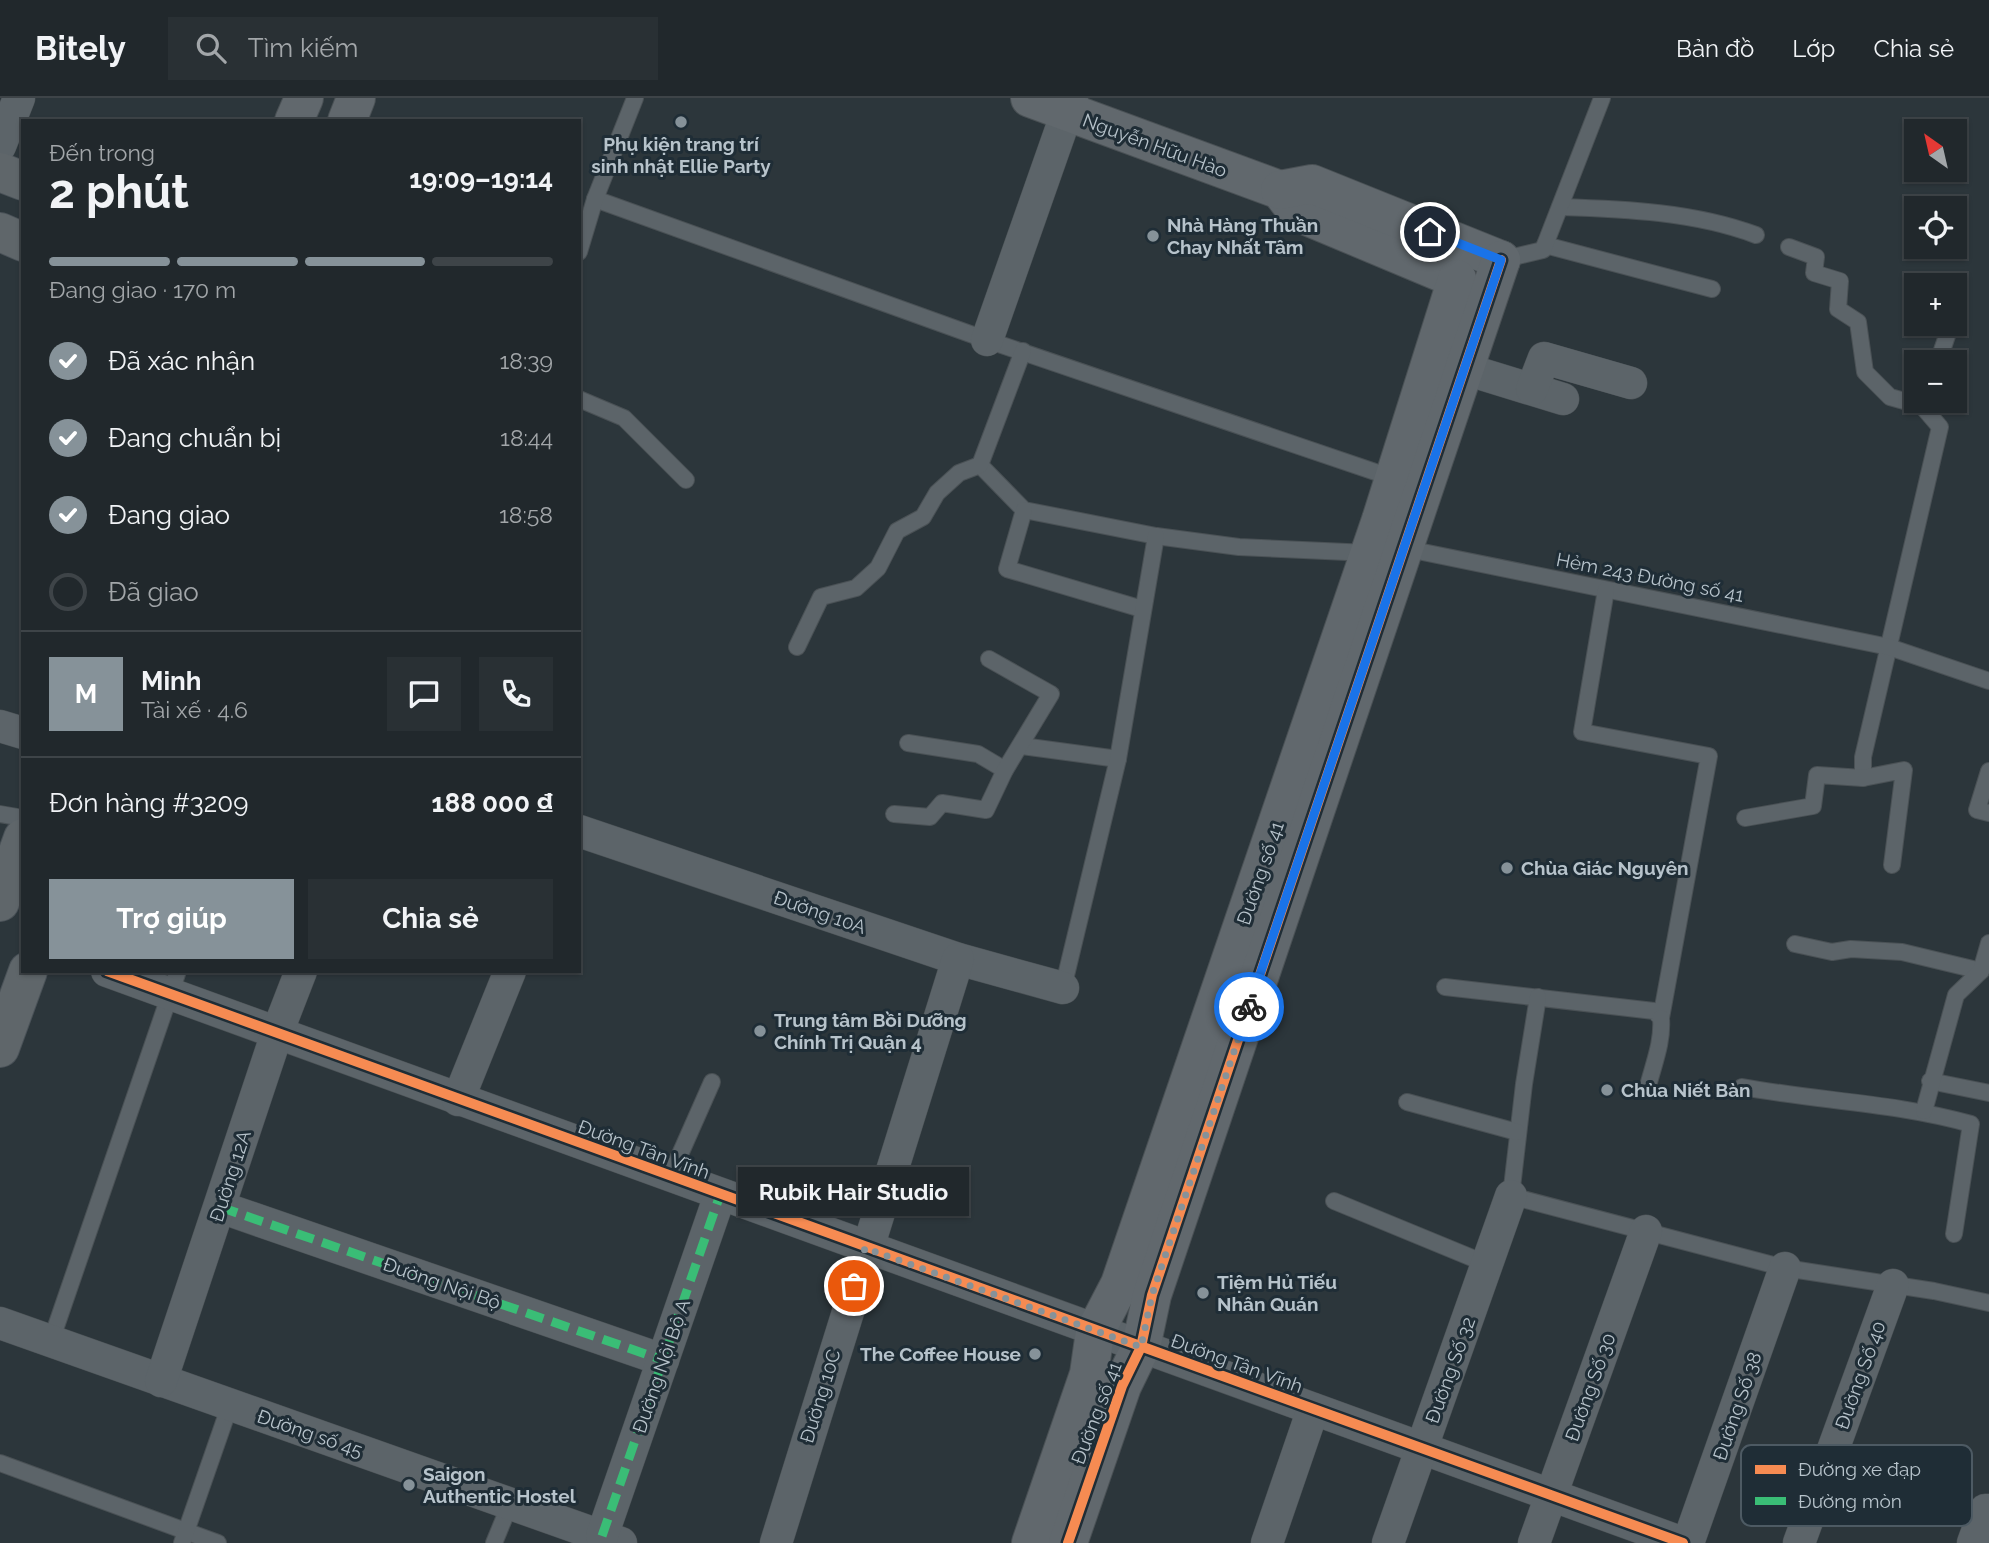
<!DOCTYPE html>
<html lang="vi">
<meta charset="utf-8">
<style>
body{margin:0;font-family:Raleway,sans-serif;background:#293034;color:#f1f3f6;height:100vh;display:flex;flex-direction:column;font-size:26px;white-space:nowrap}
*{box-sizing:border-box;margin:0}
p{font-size:23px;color:#a2a6a9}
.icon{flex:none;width:38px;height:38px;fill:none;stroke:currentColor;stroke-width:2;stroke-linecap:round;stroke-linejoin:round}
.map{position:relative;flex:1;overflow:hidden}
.panel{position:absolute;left:21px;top:21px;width:560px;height:854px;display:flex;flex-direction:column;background:#21282c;border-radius:0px;box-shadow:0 2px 5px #0004,0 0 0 2px #3e4448}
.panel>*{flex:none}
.needle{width:46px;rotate:326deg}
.controls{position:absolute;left:1904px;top:21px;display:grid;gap:14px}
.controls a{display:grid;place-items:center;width:63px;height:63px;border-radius:0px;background:#21282c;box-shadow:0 2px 5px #0004,0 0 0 2px #3e4448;font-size:35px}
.pin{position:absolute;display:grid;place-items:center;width:60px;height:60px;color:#fff;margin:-30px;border:4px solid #fff;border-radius:50%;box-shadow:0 2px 7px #0007}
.courier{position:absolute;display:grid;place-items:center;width:70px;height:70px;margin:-35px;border:5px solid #1a73e8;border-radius:50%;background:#fff;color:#222;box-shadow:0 2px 9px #0007}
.bubble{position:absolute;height:49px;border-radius:0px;background:#21282c;box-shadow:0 2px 5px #0004,0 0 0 2px #3e4448;font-size:23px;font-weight:700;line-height:49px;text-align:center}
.head em{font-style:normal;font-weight:700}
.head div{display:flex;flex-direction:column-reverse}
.head{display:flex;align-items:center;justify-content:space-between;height:119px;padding:0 28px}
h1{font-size:46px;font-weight:700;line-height:52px}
.bar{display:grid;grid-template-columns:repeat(4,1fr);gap:10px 7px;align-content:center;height:84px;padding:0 28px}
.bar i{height:9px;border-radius:5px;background:#3e4448}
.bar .current{background:#869299}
.bar p{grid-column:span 4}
.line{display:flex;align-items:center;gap:18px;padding:0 28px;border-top:2px solid #3e4448}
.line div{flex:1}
.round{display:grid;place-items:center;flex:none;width:74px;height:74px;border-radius:0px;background:#293034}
ol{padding:0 28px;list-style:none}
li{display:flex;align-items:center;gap:21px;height:77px}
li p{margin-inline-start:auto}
li .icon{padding:7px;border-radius:50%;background:#869299;color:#fff;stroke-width:4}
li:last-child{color:#a2a6a9}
li i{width:38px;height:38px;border:4px solid #3e4448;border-radius:50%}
.cta{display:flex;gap:14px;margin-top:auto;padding:14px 28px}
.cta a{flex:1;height:80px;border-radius:0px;background:#869299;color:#fff;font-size:28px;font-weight:700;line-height:80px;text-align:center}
.cta a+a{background:#293034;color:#f1f3f6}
header{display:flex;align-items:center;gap:42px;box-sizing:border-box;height:98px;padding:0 35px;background:#21282c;border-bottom:2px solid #3e4448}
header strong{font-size:33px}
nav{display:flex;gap:38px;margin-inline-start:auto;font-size:24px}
.search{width:490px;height:63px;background:#293034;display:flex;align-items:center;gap:18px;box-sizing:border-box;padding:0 24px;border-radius:0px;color:#a2a6a9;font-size:26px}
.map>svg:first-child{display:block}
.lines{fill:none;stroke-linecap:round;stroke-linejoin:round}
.lane-casing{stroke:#4a5155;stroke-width:18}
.street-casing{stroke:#4a5155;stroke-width:33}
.secondary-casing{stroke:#4a5155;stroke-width:40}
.primary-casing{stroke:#4a5258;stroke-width:40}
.lane{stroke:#5c6469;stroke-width:16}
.street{stroke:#5c6469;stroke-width:32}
.secondary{stroke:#61686d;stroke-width:38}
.primary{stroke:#5f666a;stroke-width:38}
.quiet{stroke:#3abd76;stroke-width:9;stroke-dasharray:18 9;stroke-linecap:butt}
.cycleway-casing{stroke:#1f2d36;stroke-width:15}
.cycleway{stroke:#f68b52;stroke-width:10}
.done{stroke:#869299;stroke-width:7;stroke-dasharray:0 12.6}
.route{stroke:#1a73e8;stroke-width:9}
.poi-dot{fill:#869299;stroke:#1f2d36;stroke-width:2.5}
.labels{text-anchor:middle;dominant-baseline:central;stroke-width:6;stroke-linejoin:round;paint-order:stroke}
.poi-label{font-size:19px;font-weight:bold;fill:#b7c3cb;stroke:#1f2d36;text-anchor:start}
.street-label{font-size:19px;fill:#b7c3cb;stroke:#1f2d36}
.key{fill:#1f2d36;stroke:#4d5a63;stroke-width:2}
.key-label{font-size:19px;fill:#b7c3cb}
</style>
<header>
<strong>Bitely</strong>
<div class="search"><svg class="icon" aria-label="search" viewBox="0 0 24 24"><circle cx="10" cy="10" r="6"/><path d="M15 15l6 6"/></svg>Tìm kiếm</div>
<nav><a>Bản đồ</a><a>Lớp</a><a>Chia sẻ</a></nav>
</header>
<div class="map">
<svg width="1989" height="1445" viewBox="0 0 1989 1445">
<rect width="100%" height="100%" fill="#2c363b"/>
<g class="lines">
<!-- lane casing -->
<g class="lane-casing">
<g id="lane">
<path d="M 595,101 L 987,242 L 1393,380"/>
<path d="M 1560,109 C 1625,111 1695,114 1756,137"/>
<path d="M 1545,147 L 1712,191"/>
<path d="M 1789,149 L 1816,159 L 1814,175 L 1840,183 L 1838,211 L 1858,224 L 1865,274 L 1890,299 L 1922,308 L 1940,329 L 1863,659 L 1863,680"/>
<path d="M 579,154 L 595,101 L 635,0"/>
<path d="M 1501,162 L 1543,152 L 1602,0"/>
<path d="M 1955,215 L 1958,204"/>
<path d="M 1938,264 L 1951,226"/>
<path d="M 579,301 L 624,320 L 686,382"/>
<path d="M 980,367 L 1024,412 L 1156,438 L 1239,449 L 1369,455"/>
<path d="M 1024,412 L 1007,471 L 1142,511"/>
<path d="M 1403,450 L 1889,549 L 1989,583"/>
<path d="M 797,549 L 821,499 L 856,490 L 878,470 L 897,433 L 923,419 L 937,395 L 959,375 L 980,367 L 1023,253"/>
<path d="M 908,645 L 978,656 L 1005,672"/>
<path d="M 1022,648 L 1118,661"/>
<path d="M 1989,673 L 1977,712 L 1989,715"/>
<path d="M 0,716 L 23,720"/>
<path d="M 894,716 L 930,719 L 942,705 L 986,712 L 1005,672 L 1051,596 L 989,561"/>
<path d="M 1745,720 L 1813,708 L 1817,677 L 1863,680 L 1904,672 L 1892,767"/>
<path d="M 1795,846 L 1832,854 L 1851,851 L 1902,854 L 1981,873"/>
<path d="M 1445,889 L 1654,913 L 1661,920 L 1709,658 L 1582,634 L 1606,492"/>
<path d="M 1063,890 L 1118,661 L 1156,438"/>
<path d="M 1538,899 L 1524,986 L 1511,1098 L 1785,1170 L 1934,1193 L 1989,1205"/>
<path d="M 1930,983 L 1989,995"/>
<path d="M 1742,989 C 1819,1003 1897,1005 1971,1026 L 1954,1136"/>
<path d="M 1647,992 C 1653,967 1663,945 1661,920"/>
<path d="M 1407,1004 L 1517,1034"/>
<path d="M 1924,1013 L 1956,897 L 1981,873 L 1989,845"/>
<path d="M 670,1079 L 712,984"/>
<path d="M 1334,1103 L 1487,1166"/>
<path d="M 51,1243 L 178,873"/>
<path d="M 0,1365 L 218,1445"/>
<path d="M 182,1445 L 230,1307"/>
<path d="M 494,1445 L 510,1406"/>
</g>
</g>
<!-- street casing -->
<g class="street-casing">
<g id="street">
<path d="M 0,48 L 19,0"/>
<path d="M 987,242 L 1072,0"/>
<path d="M 1465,271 L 1563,301"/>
<path d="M 1532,291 L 1544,260 L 1631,285"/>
<path d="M 0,628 L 23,635"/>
<path d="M 579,733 L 958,861 L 1063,890"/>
<path d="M 107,873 L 1683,1445"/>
<path d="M 458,1002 L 510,873"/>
<path d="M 220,1109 L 663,1262"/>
<path d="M 0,1225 L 621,1445"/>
<path d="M 161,1283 L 277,935 L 301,873"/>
<path d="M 602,1438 L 720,1097"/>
<path d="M 776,1445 L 958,861"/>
<path d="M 1267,1445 L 1313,1311"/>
<path d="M 1388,1445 L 1511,1098"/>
<path d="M 1534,1445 L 1646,1133"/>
<path d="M 1688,1445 L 1785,1170"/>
<path d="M 1799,1445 L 1893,1187"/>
<path d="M 1973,1445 L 1985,1412 L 1989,1412"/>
</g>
</g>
<!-- secondary casing -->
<g class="secondary-casing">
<g id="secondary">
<path d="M 1030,0 L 1280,92 L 1297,114 L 1457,181"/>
<path d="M 294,23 L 304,0"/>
<path d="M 347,23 L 356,0"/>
<path d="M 1280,92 L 1312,86 L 1501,162"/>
<path d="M 1031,1445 L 1089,1276 L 1095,1234 L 1120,1186 L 1381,422 L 1457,181"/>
<path d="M 1068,1445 L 1122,1288 L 1141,1249 L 1152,1197 L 1501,162"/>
</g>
</g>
<!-- primary casing -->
<g class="primary-casing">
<g id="primary">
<path d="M 0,74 L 23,83"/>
<path d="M 0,134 L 23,144"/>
<path d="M 0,804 L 23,740"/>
<path d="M 0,950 L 28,873"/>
</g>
</g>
<!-- lane -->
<use href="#lane" class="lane"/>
<!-- street -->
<use href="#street" class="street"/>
<!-- secondary -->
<use href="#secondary" class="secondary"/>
<!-- primary -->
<use href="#primary" class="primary"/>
<!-- quiet -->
<g class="quiet">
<path d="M 220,1109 L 663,1262"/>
<path d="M 602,1438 L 720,1097"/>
</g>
<!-- cycleway casing -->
<g class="cycleway-casing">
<g id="cycleway">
<path d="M 107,873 L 1683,1445"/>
<path d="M 1068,1445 L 1122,1288 L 1141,1249 L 1152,1197 L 1501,162"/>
</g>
</g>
<!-- cycleway -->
<use href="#cycleway" class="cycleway"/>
</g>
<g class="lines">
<!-- done -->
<path class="done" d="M 854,1188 L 865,1150 L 1141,1249 L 1152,1197 L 1249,909"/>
<!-- route -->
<path class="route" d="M 1249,909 L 1501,162 L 1430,134"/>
</g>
<!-- markers -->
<g class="poi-dot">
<circle cx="681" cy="24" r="7"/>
<circle cx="1153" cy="138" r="7"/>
<circle cx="1507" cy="770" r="7"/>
<circle cx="760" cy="933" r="7"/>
<circle cx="1607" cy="992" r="7"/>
<circle cx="1203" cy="1195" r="7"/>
<circle cx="1035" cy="1256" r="7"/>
<circle cx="409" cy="1387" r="7"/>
</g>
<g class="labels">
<!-- poi labels -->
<g class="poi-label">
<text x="681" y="46" text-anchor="middle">Phụ kiện trang trí<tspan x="681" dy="22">sinh nhật Ellie Party</tspan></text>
<text x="1167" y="127">Nhà Hàng Thuần<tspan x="1167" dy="22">Chay Nhất Tâm</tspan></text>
<text x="1521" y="770">Chùa Giác Nguyên</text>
<text x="774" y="922">Trung tâm Bồi Dưỡng<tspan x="774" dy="22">Chính Trị Quận 4</tspan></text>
<text x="1621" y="992">Chùa Niết Bàn</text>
<text x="1217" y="1184">Tiệm Hủ Tiếu<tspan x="1217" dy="22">Nhân Quán</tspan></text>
<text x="1021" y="1256" text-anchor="end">The Coffee House</text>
<text x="423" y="1376">Saigon<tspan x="423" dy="22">Authentic Hostel</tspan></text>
</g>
<!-- street labels -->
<g class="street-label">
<text transform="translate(1155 47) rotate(20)">Nguyễn Hữu Hào</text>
<text transform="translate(1650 479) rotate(11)">Hẻm 243 Đường số 41</text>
<text transform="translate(1260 775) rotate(-71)">Đường số 41</text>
<text transform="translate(820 814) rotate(19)">Đường 10A</text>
<text transform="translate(644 1051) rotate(20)">Đường Tân Vĩnh</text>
<text transform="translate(230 1078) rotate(-72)">Đường 12A</text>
<text transform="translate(442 1185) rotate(19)">Đường Nội Bộ</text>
<text transform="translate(1237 1265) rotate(20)">Đường Tân Vĩnh</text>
<text transform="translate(661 1268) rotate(-71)">Đường Nội Bộ A</text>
<text transform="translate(1450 1272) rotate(-70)">Đường Số 32</text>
<text transform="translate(1860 1277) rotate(-70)">Đường Số 40</text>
<text transform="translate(1590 1289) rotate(-70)">Đường Số 30</text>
<text transform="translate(820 1298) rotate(-73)">Đường 10C</text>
<text transform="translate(1737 1308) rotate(-71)">Đường Số 38</text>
<text transform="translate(1096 1315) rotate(-69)">Đường số 41</text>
<text transform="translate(310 1335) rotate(19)">Đường số 45</text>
</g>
</g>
<!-- legend -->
<rect x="1741" y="1347" width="231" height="81" rx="10" class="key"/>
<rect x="1755" y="1367" width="31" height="9" fill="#f68b52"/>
<rect x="1755" y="1399" width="31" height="8" fill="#3abd76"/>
<g class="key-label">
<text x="1798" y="1378">Đường xe đạp</text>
<text x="1798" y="1410">Đường mòn</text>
</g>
</svg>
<div class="controls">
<a><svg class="needle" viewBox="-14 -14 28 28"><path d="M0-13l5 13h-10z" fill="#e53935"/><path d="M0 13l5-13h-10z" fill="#a2a6a9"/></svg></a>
<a><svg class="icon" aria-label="locate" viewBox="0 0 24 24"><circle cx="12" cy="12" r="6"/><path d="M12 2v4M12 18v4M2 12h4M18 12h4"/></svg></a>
<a>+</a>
<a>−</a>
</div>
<div class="pin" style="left:854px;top:1188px;background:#ea580c"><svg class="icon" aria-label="bag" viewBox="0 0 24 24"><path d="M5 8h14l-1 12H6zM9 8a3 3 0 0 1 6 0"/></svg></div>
<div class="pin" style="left:1430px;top:134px;background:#1f2937"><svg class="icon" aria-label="home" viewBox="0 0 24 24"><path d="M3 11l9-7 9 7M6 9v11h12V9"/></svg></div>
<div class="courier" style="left:1249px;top:909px"><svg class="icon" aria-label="bike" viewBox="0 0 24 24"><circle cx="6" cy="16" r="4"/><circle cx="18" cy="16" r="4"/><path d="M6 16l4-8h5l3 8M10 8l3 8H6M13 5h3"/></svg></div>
<div class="bubble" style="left:738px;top:1069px;width:231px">Rubik Hair Studio</div>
<section class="panel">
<div class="head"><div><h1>2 phút</h1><p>Đến trong</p></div><em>19:09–19:14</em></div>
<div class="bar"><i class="current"></i><i class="current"></i><i class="current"></i><i></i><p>Đang giao · 170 m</p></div>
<ol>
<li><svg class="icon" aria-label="check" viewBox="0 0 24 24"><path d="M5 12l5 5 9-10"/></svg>Đã xác nhận<p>18:39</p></li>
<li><svg class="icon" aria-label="check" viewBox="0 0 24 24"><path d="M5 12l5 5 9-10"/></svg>Đang chuẩn bị<p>18:44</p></li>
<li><svg class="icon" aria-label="check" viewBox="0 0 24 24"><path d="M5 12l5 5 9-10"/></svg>Đang giao<p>18:58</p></li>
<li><i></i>Đã giao</li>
</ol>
<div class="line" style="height:126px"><b class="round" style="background:#869299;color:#fff">M</b><div><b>Minh</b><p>Tài xế · 4.6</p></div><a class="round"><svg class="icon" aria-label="chat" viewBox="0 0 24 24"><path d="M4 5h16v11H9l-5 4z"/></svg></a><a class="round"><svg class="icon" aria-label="phone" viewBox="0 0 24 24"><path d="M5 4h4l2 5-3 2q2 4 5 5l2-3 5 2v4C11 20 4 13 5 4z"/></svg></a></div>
<div class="line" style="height:91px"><div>Đơn hàng #3209</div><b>188 000 ₫</b></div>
<div class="cta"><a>Trợ giúp</a><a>Chia sẻ</a></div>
</section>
</div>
